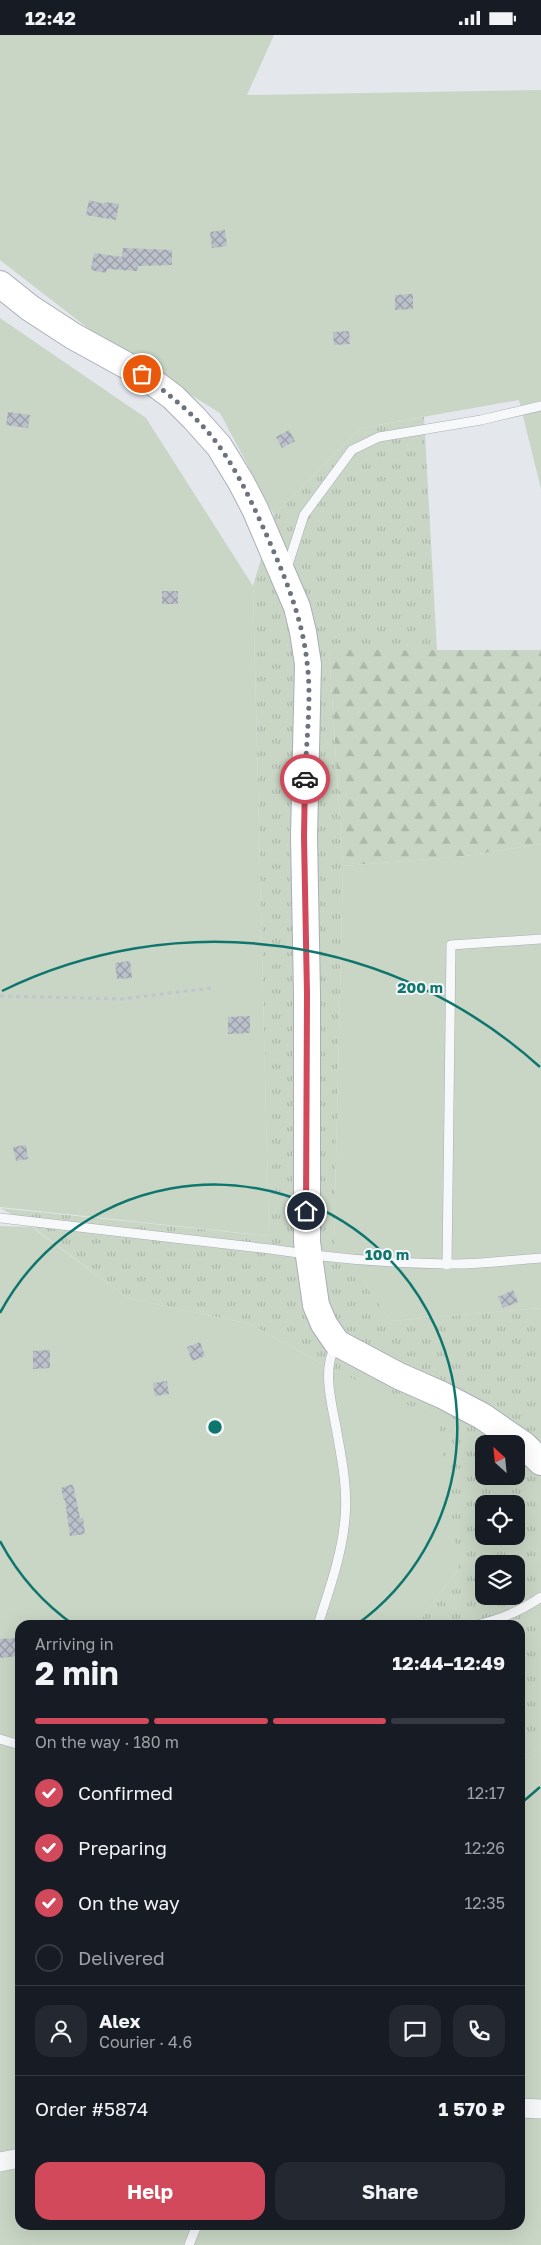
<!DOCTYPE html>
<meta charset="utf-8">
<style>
body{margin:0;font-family:"Golos Text",sans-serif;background:#242831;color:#f1f3f6;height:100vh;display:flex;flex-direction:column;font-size:19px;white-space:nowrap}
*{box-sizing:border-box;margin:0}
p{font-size:16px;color:#9ea1a6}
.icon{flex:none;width:28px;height:28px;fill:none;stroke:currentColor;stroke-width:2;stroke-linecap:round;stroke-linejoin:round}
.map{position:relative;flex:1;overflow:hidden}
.details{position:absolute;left:15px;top:1585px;width:510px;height:610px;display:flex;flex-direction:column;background:#171b24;border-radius:15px;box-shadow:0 5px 20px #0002}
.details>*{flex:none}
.needle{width:32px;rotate:333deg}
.buttons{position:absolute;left:475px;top:1400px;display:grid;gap:10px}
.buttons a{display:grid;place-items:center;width:50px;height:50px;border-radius:10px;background:#171b24;box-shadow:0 5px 20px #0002;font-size:25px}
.pin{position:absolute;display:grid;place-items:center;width:42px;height:42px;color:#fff;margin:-21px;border:2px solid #fff;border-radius:50%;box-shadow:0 1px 5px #0007}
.courier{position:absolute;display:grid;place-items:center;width:50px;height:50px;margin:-25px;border:4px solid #d1495b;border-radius:50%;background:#fff;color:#222;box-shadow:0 1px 6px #0007}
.overview em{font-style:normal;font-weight:700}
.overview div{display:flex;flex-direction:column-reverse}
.overview{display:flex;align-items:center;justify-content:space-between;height:85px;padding:0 20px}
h1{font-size:32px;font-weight:700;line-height:38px}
.bar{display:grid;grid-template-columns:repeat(4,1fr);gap:8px 5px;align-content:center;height:60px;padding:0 20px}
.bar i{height:6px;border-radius:4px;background:#363941}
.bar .selected{background:#d1495b}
.bar p{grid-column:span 4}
.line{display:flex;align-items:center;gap:12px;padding:0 20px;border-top:1px solid #363941}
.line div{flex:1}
.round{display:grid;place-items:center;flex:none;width:52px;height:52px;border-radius:15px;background:#242831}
ol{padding:0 20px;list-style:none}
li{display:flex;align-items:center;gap:15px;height:55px}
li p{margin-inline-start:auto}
li .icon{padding:5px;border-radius:50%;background:#d1495b;color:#fff;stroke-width:4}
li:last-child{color:#9ea1a6}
li i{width:28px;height:28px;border:2px solid #363941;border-radius:50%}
.button{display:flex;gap:10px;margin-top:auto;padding:10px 20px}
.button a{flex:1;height:58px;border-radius:15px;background:#d1495b;color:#fff;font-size:20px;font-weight:700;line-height:58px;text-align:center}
.button a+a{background:#242831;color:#f1f3f6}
.status{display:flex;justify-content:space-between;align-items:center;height:35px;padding:0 25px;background:#171b24;direction:ltr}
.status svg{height:14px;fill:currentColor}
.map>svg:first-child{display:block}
.grass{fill:url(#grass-tufts);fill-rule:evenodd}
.forest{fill:url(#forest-firs)}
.garden{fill:#c9d6c5}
.building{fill:url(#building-cross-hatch)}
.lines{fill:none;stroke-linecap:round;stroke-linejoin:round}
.lane-casing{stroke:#a9aeb7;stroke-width:10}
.street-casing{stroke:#a9aeb7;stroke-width:20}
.secondary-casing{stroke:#a9aeb7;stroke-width:28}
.path{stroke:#c2c5cb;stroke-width:3;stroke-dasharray:4 4;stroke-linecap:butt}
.lane{stroke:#f7f8fa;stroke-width:9}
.street{stroke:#f7f8fa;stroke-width:19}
.secondary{stroke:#fff;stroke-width:26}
.done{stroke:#6c737f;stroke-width:5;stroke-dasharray:0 9}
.route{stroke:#d1495b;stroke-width:6}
.ring{fill:none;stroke:#0f766e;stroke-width:2.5}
.centre{fill:#0f766e;stroke:#f4f6f9;stroke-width:2.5}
.ring-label{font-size:15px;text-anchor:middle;font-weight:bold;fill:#0f766e;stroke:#f4f6f9;stroke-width:4;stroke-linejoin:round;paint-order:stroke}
</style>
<div class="status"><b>12:42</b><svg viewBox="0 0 49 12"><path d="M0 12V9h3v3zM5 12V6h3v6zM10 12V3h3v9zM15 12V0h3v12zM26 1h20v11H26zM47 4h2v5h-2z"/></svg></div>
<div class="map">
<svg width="541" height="2210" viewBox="0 0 541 2210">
<defs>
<pattern id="grass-tufts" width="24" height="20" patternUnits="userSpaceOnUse" patternTransform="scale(1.25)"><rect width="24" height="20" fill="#c9d6c5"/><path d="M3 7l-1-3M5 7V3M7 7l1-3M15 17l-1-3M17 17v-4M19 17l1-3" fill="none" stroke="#adb8ab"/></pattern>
<pattern id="forest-firs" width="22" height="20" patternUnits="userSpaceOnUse" patternTransform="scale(1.25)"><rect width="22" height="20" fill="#c9d6c5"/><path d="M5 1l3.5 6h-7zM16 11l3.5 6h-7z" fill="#adb8ab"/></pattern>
<pattern id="building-cross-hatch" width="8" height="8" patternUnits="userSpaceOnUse" patternTransform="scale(1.25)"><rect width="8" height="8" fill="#bbc0ca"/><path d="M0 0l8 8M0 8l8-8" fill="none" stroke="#989da6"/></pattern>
</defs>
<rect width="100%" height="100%" fill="#e4e7ec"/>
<!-- grass -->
<path class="grass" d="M 424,382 L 437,616 L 329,615 L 343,831 L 334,1205 L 391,1286 L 541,1273 L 541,1714 L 520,1720 L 520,1590 L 417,1590 L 459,1533 L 326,1331 L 250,1289 L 127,1263 L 29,1189 L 0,1173 L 269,1201 L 253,551 L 274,480 L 361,393 ZM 484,1409 L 516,1409 L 516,1441 L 484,1441 ZM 484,1469 L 516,1469 L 516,1501 L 484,1501 ZM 484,1529 L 516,1529 L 516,1561 L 484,1561 Z"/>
<!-- forest -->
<path class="forest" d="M 329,615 L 541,615 L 541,809 L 466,821 L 343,831 Z"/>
<!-- garden -->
<g class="garden">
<path d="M 0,0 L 274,0 L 247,60 L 541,55 L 541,454 L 519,365 L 361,393 L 274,480 L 220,378 L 107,308 L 0,225 Z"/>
<path d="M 0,283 L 146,383 L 253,551 L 269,1201 L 0,1172 Z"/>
<path d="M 541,809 L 541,1273 L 391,1286 L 334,1206 L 343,831 L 466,821 Z"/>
<path d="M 0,1191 L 32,1192 L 127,1263 L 250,1289 L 326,1331 L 438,1384 L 459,1533 L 417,1590 L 20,1590 L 20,2190 L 520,2190 L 520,1720 L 541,1714 L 541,2210 L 0,2210 Z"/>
</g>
<!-- building -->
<g class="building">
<path d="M 89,165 L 104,169 L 104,167 L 119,169 L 116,185 L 86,180 Z"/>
<path d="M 225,195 L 227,211 L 212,213 L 210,197 Z"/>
<path d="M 123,213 L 172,215 L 172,230 L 138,231 L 137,236 L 107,234 L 106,238 L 91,235 L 94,218 L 122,222 Z"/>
<path d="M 413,259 L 413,274 L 395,275 L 395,260 Z"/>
<path d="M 349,296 L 350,309 L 334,310 L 333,297 Z"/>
<path d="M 8,377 L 30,380 L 28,393 L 6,390 Z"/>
<path d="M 289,395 L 295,406 L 282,413 L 276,402 Z"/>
<rect x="162" y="556" width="16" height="13"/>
<path d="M 130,926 L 132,943 L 117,944 L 115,928 Z"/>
<path d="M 250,981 L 250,998 L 228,999 L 228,982 Z"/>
<path d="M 26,1110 L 28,1124 L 16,1126 L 13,1112 Z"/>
<path d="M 513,1255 L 518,1267 L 503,1273 L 498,1262 Z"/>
<path d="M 200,1307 L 205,1321 L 192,1326 L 187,1312 Z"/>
<path d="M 50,1315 L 50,1333 L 33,1334 L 33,1316 Z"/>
<path d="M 167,1346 L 169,1359 L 155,1361 L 153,1348 Z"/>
<path d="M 73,1449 L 80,1483 L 83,1483 L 85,1499 L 70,1501 L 65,1465 L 64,1465 L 61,1453 Z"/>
<path d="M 16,1603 L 17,1621 L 0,1623 L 0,1604 Z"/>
</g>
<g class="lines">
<!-- lane casing -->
<g class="lane-casing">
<g id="lane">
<path d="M 287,533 L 304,480 L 352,415 L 379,402 L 481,385 L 541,371"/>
<path d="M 0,1183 L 270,1214 C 327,1223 387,1228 445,1229 C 477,1230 510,1225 541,1223"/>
<path d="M 447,1230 L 451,910 L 541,904"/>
<path d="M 318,1590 C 329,1555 342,1520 345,1483 C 348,1452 341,1421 336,1392 C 331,1366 322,1333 336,1310"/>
<path d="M 477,1590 C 501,1584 521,1576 541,1562"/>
<path d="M 0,1704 L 20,1710"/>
<path d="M 189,2210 L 197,2190"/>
</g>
</g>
<!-- street casing -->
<g class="street-casing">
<g id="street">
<path d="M 520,2073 L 541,2074"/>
<path d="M 0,2127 L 20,2123"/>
</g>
</g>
<!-- secondary casing -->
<g class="secondary-casing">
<path id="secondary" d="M 0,249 L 30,273 L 73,301 L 142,339 L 173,362 L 194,383 L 219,411 L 241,447 L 255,474 L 297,572 L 303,597 L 308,629 L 304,802 L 307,959 L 307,1207 L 316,1270 L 324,1289 L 337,1308 L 399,1341 L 442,1360 L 482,1381 L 524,1410 L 541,1427"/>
</g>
<!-- path -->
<path class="path" d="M 0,961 L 121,964 L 211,953"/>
<!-- lane -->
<use href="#lane" class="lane"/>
<!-- street -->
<use href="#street" class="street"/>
<!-- secondary -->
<use href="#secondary" class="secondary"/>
</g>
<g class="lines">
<!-- done -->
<path class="done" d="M 142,339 C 170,360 199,383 219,411 C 239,439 253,470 267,501 C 285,542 302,582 307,627 C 312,665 306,706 305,744"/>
<!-- route -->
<path class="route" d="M 305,744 L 304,802 L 307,959 L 306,1176"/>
</g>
<!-- distance rings -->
<g class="ring">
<path d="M74 1590A243 243 0 0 1 0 1506M0 1278A243 243 0 1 1 356 1590"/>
<path d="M540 1752A485 485 0 0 1 520 1769M2 956A485 485 0 0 1 540 1032"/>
</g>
<circle cx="215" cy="1392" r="8" class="centre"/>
<g class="ring-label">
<text x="420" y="958">200 m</text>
<text x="387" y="1225">100 m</text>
</g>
</svg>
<div class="buttons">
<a><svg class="needle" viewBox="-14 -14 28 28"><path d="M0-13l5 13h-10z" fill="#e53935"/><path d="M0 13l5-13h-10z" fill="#9ea1a6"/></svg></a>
<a><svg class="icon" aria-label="locate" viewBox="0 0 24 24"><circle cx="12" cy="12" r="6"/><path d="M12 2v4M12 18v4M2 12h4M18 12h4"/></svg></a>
<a><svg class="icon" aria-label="layers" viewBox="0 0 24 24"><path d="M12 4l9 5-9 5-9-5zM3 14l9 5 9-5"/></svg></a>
</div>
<div class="pin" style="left:142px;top:339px;background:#ea580c"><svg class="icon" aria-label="bag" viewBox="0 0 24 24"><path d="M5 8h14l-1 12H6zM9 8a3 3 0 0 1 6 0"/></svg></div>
<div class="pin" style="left:306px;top:1176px;background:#1f2937"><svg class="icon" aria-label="home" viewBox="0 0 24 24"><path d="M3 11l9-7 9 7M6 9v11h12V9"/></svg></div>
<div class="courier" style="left:305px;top:744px"><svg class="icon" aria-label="car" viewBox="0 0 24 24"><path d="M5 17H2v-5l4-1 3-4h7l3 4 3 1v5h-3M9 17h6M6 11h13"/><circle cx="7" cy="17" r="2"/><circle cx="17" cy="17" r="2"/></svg></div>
<section class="details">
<div class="overview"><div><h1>2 min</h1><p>Arriving in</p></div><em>12:44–12:49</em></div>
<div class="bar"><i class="selected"></i><i class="selected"></i><i class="selected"></i><i></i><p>On the way · 180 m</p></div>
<ol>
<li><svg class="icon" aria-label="check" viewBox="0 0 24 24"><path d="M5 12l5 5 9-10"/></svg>Confirmed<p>12:17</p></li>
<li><svg class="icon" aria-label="check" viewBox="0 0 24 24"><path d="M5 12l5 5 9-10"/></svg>Preparing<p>12:26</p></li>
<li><svg class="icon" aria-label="check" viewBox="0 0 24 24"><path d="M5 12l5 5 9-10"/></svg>On the way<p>12:35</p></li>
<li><i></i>Delivered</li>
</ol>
<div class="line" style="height:90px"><a class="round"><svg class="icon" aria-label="person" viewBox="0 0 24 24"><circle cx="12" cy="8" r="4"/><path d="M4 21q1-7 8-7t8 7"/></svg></a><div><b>Alex</b><p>Courier · 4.6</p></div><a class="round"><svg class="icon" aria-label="chat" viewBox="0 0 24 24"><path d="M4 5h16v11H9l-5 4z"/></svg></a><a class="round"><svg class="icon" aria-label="phone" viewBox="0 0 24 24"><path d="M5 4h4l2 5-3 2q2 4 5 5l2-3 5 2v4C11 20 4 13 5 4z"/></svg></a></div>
<div class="line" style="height:65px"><div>Order #5874</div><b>1 570 ₽</b></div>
<div class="button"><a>Help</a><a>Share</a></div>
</section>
</div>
